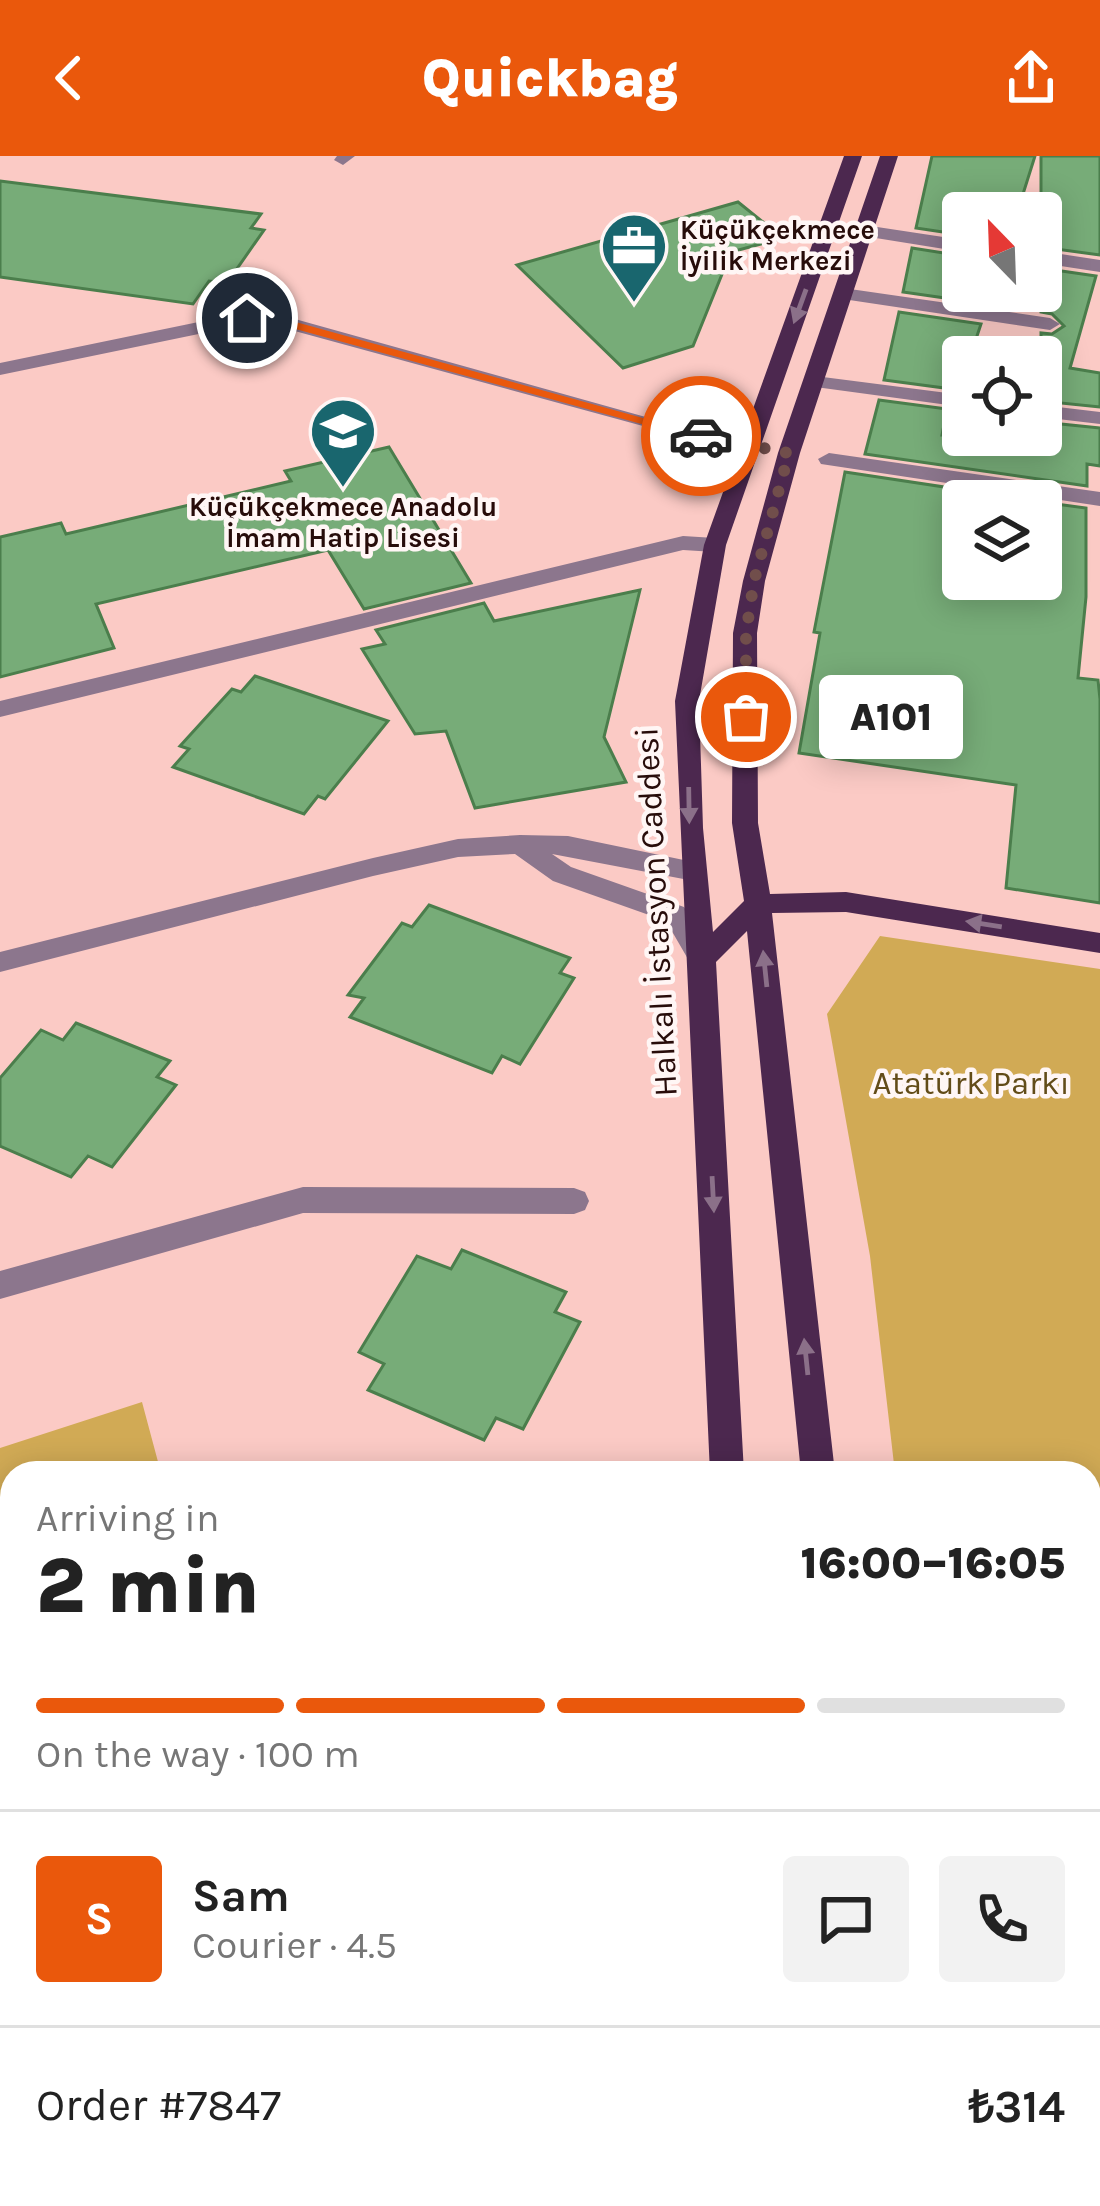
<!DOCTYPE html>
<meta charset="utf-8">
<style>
body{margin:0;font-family:Karla,sans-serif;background:#f2f2f2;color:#222;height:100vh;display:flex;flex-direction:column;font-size:45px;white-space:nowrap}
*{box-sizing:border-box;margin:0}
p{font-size:39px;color:#767676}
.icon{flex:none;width:66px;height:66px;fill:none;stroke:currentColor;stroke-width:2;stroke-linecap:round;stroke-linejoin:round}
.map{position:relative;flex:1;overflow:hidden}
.panel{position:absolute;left:0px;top:1305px;width:1101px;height:747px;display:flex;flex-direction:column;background:#fff;border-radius:36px 36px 0 0;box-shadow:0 6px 30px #0003}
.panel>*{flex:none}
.needle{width:78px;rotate:337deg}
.fabs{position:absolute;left:942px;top:36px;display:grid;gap:24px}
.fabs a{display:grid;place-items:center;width:120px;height:120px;border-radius:12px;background:#fff;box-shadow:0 6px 30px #0003;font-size:60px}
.pin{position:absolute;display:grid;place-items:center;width:102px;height:102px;color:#fff;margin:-51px;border:6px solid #fff;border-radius:50%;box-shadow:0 3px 12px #0007}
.courier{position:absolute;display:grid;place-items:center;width:120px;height:120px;margin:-60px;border:9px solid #ea580c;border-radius:50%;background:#fff;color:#222;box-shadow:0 3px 15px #0007}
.bubble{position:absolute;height:84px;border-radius:12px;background:#fff;box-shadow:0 6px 30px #0003;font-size:39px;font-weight:800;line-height:84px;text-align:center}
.overview em{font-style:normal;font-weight:800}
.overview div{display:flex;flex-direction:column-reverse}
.overview{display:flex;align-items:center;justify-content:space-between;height:204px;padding:0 36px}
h1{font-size:78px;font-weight:800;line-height:90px}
.bar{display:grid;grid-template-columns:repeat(4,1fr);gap:18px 12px;align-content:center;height:144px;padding:0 36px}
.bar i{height:15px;border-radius:9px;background:#e0e0e0}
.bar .current{background:#ea580c}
.bar p{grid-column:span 4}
.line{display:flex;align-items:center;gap:30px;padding:0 36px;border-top:3px solid #e0e0e0}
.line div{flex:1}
.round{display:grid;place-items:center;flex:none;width:126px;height:126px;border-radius:12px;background:#f2f2f2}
header{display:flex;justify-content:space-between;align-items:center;height:156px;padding:0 36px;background:#ea580c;color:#fff;font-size:54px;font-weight:800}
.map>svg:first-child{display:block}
.green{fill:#d1aa55}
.building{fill:#77ac78;stroke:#4b7e4c;stroke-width:3}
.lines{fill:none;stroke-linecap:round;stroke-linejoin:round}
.minor{fill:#8c768d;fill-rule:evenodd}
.major{fill:#4c284f;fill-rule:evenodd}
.oneway{fill:#8b7089}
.route{fill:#ea580c}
.done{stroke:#714e4b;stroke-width:12;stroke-dasharray:0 21.6}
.labels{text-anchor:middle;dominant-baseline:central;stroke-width:9;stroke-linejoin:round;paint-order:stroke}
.far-poi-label{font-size:27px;font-weight:bold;fill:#270c0a;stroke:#fff6f5;text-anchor:start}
.street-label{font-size:33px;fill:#270c0a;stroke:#fff6f5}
.park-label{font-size:33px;fill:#624c19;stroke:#fff6f5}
</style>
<header><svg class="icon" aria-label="back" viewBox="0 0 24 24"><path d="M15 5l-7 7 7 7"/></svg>Quickbag<svg class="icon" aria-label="share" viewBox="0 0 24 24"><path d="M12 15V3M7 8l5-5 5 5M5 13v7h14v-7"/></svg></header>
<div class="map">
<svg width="1100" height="2050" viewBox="0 0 1100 2050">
<rect width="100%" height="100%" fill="#fbcac5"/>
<!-- green -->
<g class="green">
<path d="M 880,780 L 1100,813 L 1100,2050 L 977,2050 L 976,2040 L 1089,2040 L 1089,1317 L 895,1317 L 870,1100 L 827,858 Z"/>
<path d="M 142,1246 L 161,1317 L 12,1317 L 12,1393 L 0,1397 L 0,1292 Z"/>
</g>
<!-- building -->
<g class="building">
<path d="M 932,0 L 1035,0 L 1017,57 L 963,57 L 963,79 L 916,72 Z"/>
<path d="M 1041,0 L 1100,0 L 1100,99 L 1041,91 Z"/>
<path d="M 0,25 L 261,58 L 251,72 L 264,74 L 227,127 L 209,125 L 193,148 L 0,121 Z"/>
<path d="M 738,46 L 783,82 L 731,96 L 693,190 L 623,212 L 517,109 Z"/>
<path d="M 912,92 L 963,100 L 963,135 L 992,135 L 987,148 L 903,136 Z"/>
<path d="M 1041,112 L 1096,120 L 1070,212 L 1100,217 L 1100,251 L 1041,245 L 1041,177 L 1052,178 L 1064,170 L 1052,158 L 1041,156 Z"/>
<path d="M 899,156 L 981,168 L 973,192 L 961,190 L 952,233 L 884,224 Z"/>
<path d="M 879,244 L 947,253 L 942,279 L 1041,279 L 1041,266 L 1100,272 L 1100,310 L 1087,308 L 1087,330 L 865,298 Z"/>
<path d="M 389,291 L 471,427 L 364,453 L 328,394 L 96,448 L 114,492 L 0,521 L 0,381 L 61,367 L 66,378 L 291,325 L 285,315 Z"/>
<path d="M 845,316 L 1037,345 L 963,345 L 963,423 L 1041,423 L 1041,346 L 1086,352 L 1086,441 L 1078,522 L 1098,524 L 1100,543 L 1100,747 L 1006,732 L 1016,629 L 799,597 L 820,477 L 814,476 Z"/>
<path d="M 640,434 L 604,581 L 626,626 L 475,652 L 446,575 L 415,578 L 362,493 L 385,488 L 376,474 L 484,447 L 494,465 Z"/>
<path d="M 255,520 L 388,565 L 325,643 L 318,640 L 304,658 L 173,611 L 189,593 L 180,590 L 232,533 L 241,536 Z"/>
<path d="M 429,749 L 570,802 L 560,817 L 574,822 L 520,908 L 502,900 L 492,917 L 350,861 L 364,842 L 348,839 L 402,767 L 412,771 Z"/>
<path d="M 76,867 L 170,905 L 157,921 L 176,929 L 112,1011 L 88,1000 L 71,1021 L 0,990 L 0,922 L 41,874 L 63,884 Z"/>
<path d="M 462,1094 L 566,1136 L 555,1156 L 580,1166 L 523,1273 L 496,1262 L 484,1284 L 368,1234 L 384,1208 L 359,1196 L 417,1100 L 451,1113 Z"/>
</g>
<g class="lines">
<!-- minor -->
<g class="minor">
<path d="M 337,0 L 355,0 L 343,9 L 334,4 Z"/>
<path d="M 864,69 L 963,84 L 963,96 L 857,79 L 855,75 Z"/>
<path d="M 1041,95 L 1100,104 L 1100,116 L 1041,107 Z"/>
<path d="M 843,132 L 1050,162 L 1060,168 L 1050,174 L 836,142 L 836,134 Z"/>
<path d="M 247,156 L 277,158 L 760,293 L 742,297 L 269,168 L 247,168 L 0,219 L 0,207 Z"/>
<path d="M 815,220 L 963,239 L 963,251 L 808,230 L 808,222 Z"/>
<path d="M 1041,249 L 1100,256 L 1100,268 L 1041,261 Z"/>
<path d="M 829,297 L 1100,336 L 1100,350 L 821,308 L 818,303 Z"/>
<path d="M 683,380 L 715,382 L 726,389 L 715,396 L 683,394 L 0,561 L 0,545 Z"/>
<path d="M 520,679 L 568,680 L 703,708 L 707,715 L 694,725 L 552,698 L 571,711 L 684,751 L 716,803 L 712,810 L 692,810 L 666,765 L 553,725 L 515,698 L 458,701 L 373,720 L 0,816 L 0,796 L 373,702 L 458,683 Z"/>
<path d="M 303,1031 L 574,1032 L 585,1036 L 589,1045 L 585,1054 L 574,1058 L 303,1057 L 0,1143 L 0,1115 Z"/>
<path d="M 86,2040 L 129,2040 L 125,2050 L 82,2050 Z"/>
</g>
<!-- major -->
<g class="major">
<path d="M 844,0 L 862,0 L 726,389 L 699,545 L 703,672 L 713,776 L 744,745 L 732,667 L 733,477 L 743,425 L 778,297 L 880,0 L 898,0 L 800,297 L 765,425 L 757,477 L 758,667 L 770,738 L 846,736 L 1100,777 L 1100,797 L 846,756 L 772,757 L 835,1317 L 801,1317 L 747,775 L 716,806 L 744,1317 L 710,1317 L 675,545 L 704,389 Z"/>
<rect x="742" y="2040" width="42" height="10"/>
<path d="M 799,2040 L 841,2040 L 842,2050 L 800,2050 Z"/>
<path d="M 872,2040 L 914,2040 L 915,2050 L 873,2050 Z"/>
</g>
</g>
<!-- one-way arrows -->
<defs><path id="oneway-solid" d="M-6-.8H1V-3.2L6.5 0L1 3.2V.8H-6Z" transform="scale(3)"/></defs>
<g class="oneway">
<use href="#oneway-solid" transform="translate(800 150) rotate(110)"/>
<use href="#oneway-solid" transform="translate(689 649) rotate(89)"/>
<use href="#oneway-solid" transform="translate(984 768) rotate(-171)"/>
<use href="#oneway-solid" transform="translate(765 813) rotate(-96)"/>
<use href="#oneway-solid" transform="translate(713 1038) rotate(87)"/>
<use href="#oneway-solid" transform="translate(806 1201) rotate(-96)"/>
</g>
<!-- route -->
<path class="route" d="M 243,159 L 274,160 L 708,280 L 696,283 L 270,166 L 243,165 Z"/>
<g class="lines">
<!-- done -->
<path class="done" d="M 701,280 L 789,297 L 754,425 L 746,477 L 746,561"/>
</g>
<!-- icons -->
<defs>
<g id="office-pin" transform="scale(3.45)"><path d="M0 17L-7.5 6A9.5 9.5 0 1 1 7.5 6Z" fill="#19666e" stroke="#fff6f5"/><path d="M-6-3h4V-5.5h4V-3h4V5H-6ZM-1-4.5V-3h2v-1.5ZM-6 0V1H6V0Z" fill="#fff"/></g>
<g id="school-pin" transform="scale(3.45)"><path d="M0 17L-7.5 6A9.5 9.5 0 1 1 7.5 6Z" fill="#19666e" stroke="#fff6f5"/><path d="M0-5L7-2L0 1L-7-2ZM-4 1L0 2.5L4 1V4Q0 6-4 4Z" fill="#fff"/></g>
</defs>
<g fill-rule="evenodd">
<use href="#office-pin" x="634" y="90"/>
<use href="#school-pin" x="343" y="275"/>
</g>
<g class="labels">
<!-- far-poi labels -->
<g class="far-poi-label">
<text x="680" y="74">Küçükçekmece<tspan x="680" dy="31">İyilik Merkezi</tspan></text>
<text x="343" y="351" text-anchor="middle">Küçükçekmece Anadolu<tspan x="343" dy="31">İmam Hatip Lisesi</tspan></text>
</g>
<!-- street labels -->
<g class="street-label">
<text transform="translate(656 756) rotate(-93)">Halkalı İstasyon Caddesi</text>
</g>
<!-- park labels -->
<g class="park-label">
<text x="971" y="927">Atatürk Parkı</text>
</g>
</g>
</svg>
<div class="fabs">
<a><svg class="needle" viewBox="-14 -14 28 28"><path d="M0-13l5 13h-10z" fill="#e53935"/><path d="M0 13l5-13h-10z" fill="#767676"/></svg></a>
<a><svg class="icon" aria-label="locate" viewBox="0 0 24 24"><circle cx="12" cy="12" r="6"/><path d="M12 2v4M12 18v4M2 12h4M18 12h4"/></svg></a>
<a><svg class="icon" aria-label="layers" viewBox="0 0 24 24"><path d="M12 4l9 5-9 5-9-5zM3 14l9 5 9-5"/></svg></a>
</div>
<div class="pin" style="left:746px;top:561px;background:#ea580c"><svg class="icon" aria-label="bag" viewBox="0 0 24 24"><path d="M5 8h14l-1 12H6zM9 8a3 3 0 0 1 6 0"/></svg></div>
<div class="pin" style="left:247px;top:162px;background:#1f2937"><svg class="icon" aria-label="home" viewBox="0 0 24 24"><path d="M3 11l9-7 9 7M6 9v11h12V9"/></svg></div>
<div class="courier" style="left:701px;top:280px"><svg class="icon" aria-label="car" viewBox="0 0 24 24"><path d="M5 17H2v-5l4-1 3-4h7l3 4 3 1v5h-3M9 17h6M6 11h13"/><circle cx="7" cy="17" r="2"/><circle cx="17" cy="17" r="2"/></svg></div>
<div class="bubble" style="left:819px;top:519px;width:144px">A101</div>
<section class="panel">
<div class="overview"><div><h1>2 min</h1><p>Arriving in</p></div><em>16:00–16:05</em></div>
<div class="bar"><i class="current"></i><i class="current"></i><i class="current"></i><i></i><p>On the way · 100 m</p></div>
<div class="line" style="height:216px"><b class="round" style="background:#ea580c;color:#fff">S</b><div><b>Sam</b><p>Courier · 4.5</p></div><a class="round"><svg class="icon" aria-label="chat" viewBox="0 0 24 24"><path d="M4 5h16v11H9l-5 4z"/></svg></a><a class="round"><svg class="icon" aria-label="phone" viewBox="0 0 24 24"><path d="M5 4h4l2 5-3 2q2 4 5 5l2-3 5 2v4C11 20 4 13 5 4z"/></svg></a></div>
<div class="line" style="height:156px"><div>Order #7847</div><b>₺314</b></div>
</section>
</div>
